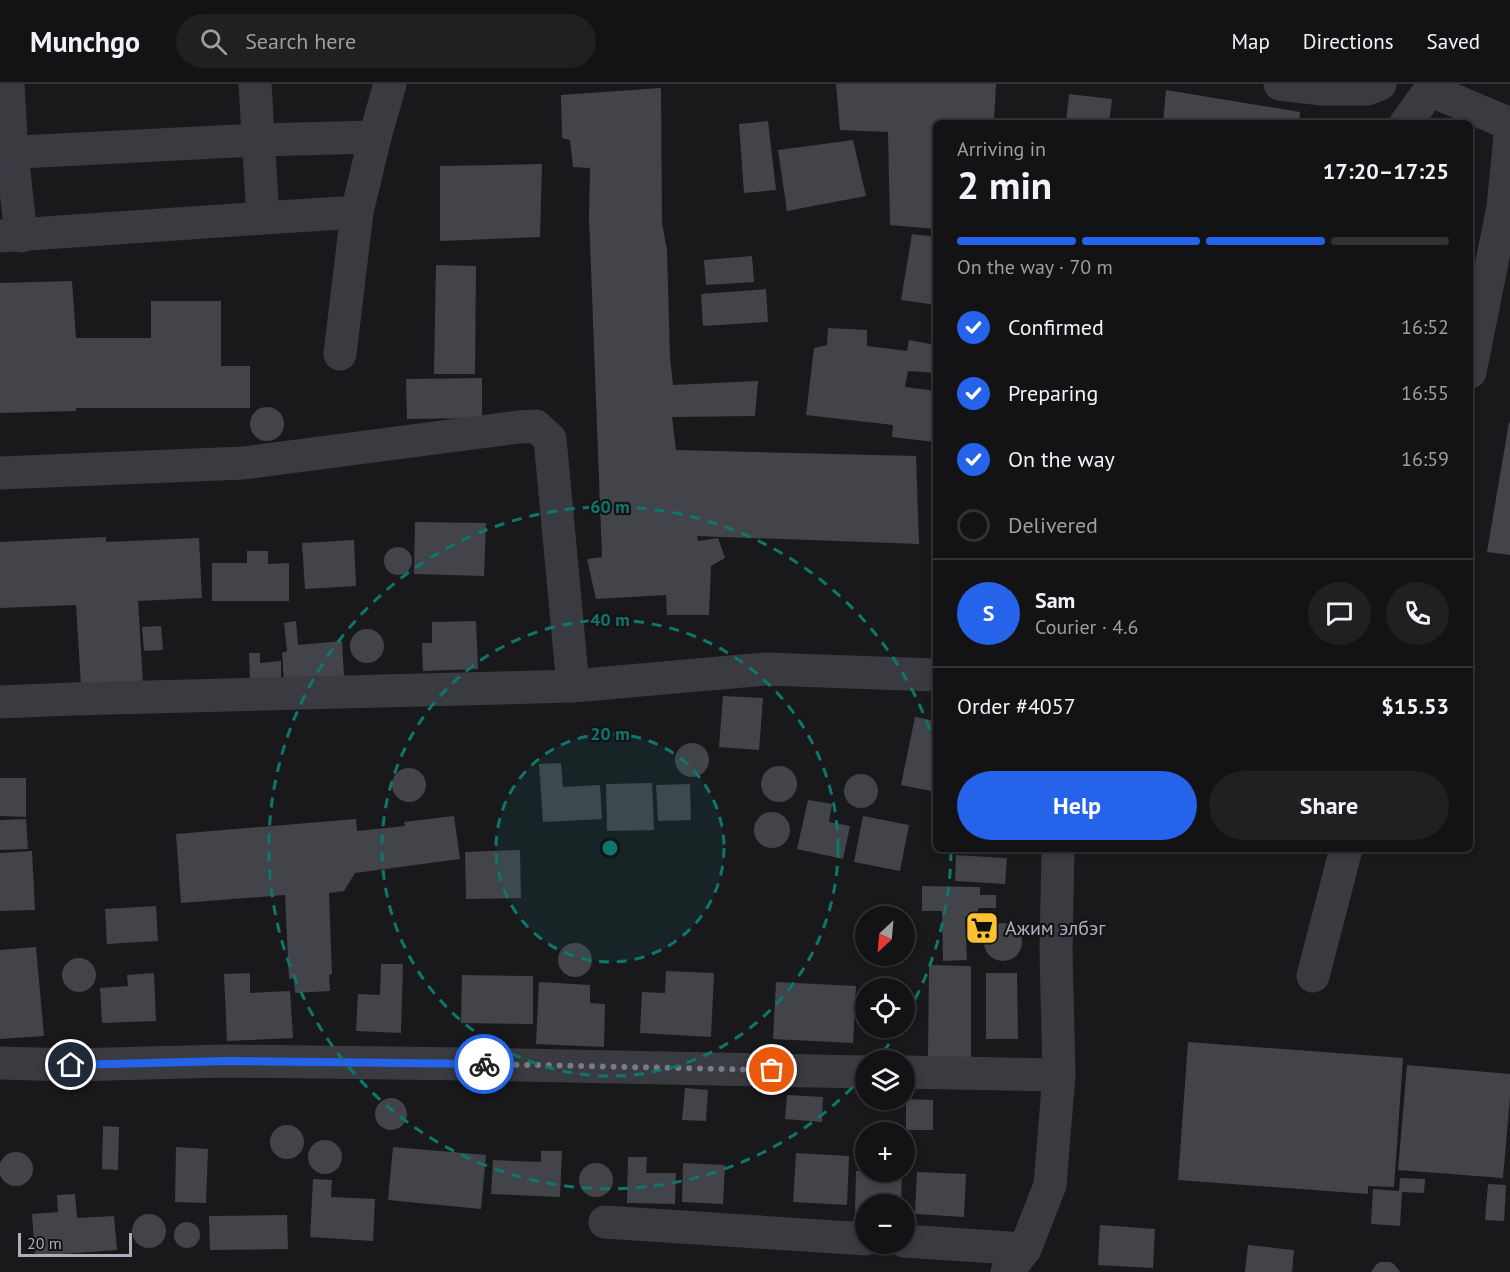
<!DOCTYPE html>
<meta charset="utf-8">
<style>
body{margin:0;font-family:"PT Sans",sans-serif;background:#202022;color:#f1f3f6;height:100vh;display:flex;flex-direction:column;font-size:22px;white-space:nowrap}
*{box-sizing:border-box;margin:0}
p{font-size:20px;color:#9d9ea0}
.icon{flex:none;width:33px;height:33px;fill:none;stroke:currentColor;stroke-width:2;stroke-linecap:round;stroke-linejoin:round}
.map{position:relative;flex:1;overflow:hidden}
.details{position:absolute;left:933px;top:36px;width:540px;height:732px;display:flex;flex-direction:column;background:#131315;border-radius:9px;box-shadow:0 3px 9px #0003,0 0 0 2px #323234}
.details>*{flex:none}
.needle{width:39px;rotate:206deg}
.fabs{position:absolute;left:855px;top:822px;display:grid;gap:12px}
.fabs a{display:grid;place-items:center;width:60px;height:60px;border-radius:50%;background:#131315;box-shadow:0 3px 9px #0003,0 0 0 2px #323234;font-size:30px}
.scale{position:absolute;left:18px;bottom:15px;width:114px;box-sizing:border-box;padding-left:6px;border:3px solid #abafbc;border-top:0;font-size:16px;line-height:21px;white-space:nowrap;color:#abafbc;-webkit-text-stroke:4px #141417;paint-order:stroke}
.pin{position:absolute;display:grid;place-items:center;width:51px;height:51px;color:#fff;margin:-26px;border:3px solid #fff;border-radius:50%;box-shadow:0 2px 6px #0007}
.courier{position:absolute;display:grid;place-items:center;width:60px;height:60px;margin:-30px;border:4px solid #2563eb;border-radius:50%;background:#fff;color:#222;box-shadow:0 2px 8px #0007}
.head em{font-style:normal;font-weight:700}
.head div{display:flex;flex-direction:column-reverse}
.head{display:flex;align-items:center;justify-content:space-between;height:102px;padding:0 24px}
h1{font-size:39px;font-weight:700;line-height:45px}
.bar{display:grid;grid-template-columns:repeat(4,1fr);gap:9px 6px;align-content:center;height:72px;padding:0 24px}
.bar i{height:8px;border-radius:4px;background:#323234}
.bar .selected{background:#2563eb}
.bar p{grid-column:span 4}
.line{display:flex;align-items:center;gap:15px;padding:0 24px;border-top:2px solid #323234}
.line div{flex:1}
.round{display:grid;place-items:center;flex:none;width:63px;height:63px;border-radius:32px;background:#202022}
ol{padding:0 24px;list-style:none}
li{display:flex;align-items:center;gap:18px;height:66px}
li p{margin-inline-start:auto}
li .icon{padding:6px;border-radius:50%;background:#2563eb;color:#fff;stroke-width:4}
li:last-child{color:#9d9ea0}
li i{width:33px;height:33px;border:3px solid #323234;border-radius:50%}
.cta{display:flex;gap:12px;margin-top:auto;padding:12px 24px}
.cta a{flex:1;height:69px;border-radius:36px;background:#2563eb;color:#fff;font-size:24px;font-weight:700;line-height:69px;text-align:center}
.cta a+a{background:#202022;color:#f1f3f6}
header{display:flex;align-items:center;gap:36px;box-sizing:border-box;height:84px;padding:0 30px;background:#131315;border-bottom:2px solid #323234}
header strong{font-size:28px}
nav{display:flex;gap:33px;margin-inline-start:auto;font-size:21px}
.search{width:420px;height:54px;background:#202022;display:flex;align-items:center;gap:15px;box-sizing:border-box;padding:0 21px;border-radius:33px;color:#9d9ea0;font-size:22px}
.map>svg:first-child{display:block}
.building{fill:#434449}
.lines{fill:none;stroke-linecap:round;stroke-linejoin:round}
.minor{stroke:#3a3b41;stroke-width:33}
.done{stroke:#787a84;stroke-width:6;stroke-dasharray:0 10.8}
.route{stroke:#2563eb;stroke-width:8}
.ring{fill:none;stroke:#0f766e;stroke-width:3;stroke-dasharray:10 8}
.labels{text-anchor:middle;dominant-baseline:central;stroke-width:4.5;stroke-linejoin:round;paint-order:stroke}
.poi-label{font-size:20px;fill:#abafbc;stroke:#141417;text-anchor:start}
.centre{fill:#0f766e;stroke:#141417;stroke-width:3}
.ring-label{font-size:18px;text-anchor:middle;font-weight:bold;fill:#0f766e;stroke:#141417;stroke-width:4.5;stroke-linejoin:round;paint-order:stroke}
</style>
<header>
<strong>Munchgo</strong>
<div class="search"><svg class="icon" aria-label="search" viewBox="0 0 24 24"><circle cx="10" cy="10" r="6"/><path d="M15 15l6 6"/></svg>Search here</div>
<nav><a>Map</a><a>Directions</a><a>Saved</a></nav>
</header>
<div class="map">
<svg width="1510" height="1188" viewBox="0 0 1510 1188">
<rect width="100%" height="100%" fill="#19191c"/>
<!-- building -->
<g class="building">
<path d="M 836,0 L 996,0 L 994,39 L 936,39 L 936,145 L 890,141 L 888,48 L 840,46 Z"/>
<path d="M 661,4 L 662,139 L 667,166 L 670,274 L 673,301 L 758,297 L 755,332 L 672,333 L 676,366 L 916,372 L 919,460 L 697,452 L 698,457 L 718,454 L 725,474 L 711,482 L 709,531 L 667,531 L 666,511 L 596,515 L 587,475 L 602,473 L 589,132 L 590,84 L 573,83 L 570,56 L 562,54 L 561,11 Z"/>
<path d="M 1166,6 L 1300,28 L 1299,39 L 1163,39 Z"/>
<path d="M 1069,10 L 1112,15 L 1109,39 L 1066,39 Z"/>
<path d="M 768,37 L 776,106 L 744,109 L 739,40 Z"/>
<path d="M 853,56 L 866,112 L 787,127 L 778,66 Z"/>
<path d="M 542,80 L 540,153 L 440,157 L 440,82 Z"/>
<path d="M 912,150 L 936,153 L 936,221 L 901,216 Z"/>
<path d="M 752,172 L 754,198 L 706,201 L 704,176 Z"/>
<path d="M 436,181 L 476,182 L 475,290 L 434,290 Z"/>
<path d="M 72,197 L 76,254 L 151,254 L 151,217 L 221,217 L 221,282 L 250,282 L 250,324 L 76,324 L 76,327 L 0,329 L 0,199 Z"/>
<path d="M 766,205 L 768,238 L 703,242 L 701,210 Z"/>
<path d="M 828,244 L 867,246 L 867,262 L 907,267 L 909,256 L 936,261 L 936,289 L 908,287 L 905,303 L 936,307 L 935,358 L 892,353 L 893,341 L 806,331 L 814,264 L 827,261 Z"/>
<path d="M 482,294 L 482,334 L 407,335 L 406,295 Z"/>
<circle cx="267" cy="340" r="17"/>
<path d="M 1509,338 L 1510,338 L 1510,471 L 1487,468 Z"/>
<path d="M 415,438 L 486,439 L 484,492 L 414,490 Z"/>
<path d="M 106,453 L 106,458 L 199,454 L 202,514 L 138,517 L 143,599 L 81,602 L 76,521 L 0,524 L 0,458 Z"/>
<path d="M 354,456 L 356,502 L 305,505 L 302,459 Z"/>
<circle cx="398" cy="477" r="14"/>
<path d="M 247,467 L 268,467 L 268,480 L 289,479 L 289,517 L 212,517 L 212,479 L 247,479 Z"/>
<path d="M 296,537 L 298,561 L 342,557 L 344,592 L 284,597 L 282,569 L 287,567 L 284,539 Z"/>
<path d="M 476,537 L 478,585 L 423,587 L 422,559 L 432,559 L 432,538 Z"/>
<path d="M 161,542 L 163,566 L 144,567 L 142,543 Z"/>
<circle cx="367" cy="562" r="17"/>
<path d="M 249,569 L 260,569 L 260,579 L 281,577 L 281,595 L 250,596 Z"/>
<path d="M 723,612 L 763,614 L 759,666 L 719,663 Z"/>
<path d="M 915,633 L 936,637 L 936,708 L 901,701 Z"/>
<circle cx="692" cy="676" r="17"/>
<path d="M 561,679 L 563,703 L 600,701 L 602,735 L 543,738 L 539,680 Z"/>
<circle cx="779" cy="700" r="18"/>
<circle cx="409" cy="701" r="17"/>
<circle cx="861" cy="707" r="17"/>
<path d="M 0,694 L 26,694 L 26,733 L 0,732 Z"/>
<path d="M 652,699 L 654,746 L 607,747 L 606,700 Z"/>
<path d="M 690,700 L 691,736 L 658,737 L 656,701 Z"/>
<path d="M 808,716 L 832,720 L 829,738 L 850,742 L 843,775 L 797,765 Z"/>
<circle cx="772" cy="746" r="18"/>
<path d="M 454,732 L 460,775 L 355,789 L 344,807 L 329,809 L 332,890 L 329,891 L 330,907 L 295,909 L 294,894 L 289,895 L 285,811 L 181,819 L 176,750 L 356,735 L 357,747 L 405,742 L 404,738 Z"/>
<path d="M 863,732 L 909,741 L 900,787 L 854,778 Z"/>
<path d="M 26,735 L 28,765 L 0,766 L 0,736 Z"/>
<path d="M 520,766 L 521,814 L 466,815 L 465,768 Z"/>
<path d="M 32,767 L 35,826 L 0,827 L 0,769 Z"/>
<path d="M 956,771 L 1007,774 L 1005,800 L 955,797 Z"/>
<path d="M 922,802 L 980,803 L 980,811 L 996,811 L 996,824 L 978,824 L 978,834 L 965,833 L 967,876 L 943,877 L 942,827 L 922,827 Z"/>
<path d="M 156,822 L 158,857 L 107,860 L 105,825 Z"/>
<circle cx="1003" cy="858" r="19"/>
<circle cx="575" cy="876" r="17"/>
<path d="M 36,863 L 44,952 L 0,955 L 0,866 Z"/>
<circle cx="79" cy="891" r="17"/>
<path d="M 381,880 L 403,880 L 401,949 L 356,947 L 358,910 L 380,911 Z"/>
<path d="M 929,881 L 971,882 L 971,976 L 928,976 Z"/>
<path d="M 666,887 L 714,889 L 711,953 L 640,949 L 642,908 L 665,909 Z"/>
<path d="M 154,889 L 156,937 L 102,939 L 100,904 L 128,902 L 127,891 Z"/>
<path d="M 250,889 L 250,909 L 290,907 L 293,954 L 227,957 L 224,890 Z"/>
<path d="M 986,889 L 1017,889 L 1018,955 L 986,955 Z"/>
<path d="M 462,891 L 533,892 L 533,940 L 461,939 Z"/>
<path d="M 539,898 L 590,901 L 590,919 L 605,920 L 604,963 L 536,960 Z"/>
<path d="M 776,898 L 856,902 L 853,959 L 773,955 Z"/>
<path d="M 1188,958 L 1403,974 L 1394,1103 L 1368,1102 L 1368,1110 L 1178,1096 Z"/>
<path d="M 1407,981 L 1510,990 L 1510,1013 L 1503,1094 L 1398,1086 Z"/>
<path d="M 685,1004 L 708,1006 L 706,1037 L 682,1036 Z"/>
<path d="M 787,1011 L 823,1013 L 822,1038 L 785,1035 Z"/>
<circle cx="391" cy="1030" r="16"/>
<path d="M 906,1015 L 933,1016 L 933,1046 L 906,1046 Z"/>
<circle cx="287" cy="1058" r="17"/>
<path d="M 103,1042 L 119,1043 L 118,1086 L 102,1085 Z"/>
<circle cx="325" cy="1073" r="17"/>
<path d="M 176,1063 L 208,1065 L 206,1119 L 175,1118 Z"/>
<path d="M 393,1063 L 486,1071 L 481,1125 L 388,1116 Z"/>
<path d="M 541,1067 L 562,1067 L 560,1113 L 491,1110 L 493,1076 L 541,1078 Z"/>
<circle cx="16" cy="1085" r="17"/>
<path d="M 796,1069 L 849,1072 L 847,1121 L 793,1118 Z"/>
<path d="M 628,1073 L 647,1073 L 646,1089 L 676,1089 L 675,1120 L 627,1119 Z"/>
<circle cx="596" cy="1096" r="17"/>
<path d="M 683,1079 L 725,1081 L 723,1120 L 682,1118 Z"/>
<path d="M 856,1087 L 902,1088 L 901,1120 L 866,1120 L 866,1129 L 855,1128 Z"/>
<path d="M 917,1088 L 966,1090 L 964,1133 L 915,1130 Z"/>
<path d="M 1400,1094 L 1425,1095 L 1424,1109 L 1402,1108 L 1400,1142 L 1371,1140 L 1373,1105 L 1399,1107 Z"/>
<path d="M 313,1095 L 332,1096 L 331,1113 L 375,1115 L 373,1157 L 310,1153 Z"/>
<path d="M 1488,1100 L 1506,1101 L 1504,1137 L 1485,1136 Z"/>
<path d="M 75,1110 L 77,1134 L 114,1132 L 117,1166 L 35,1172 L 32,1130 L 58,1128 L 57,1111 Z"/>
<circle cx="149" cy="1147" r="17"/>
<path d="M 287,1131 L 288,1165 L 210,1166 L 209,1132 Z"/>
<circle cx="187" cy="1151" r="13"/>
<path d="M 1100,1141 L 1155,1145 L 1153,1184 L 1098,1181 Z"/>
<path d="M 1248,1161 L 1294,1166 L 1292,1188 L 1245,1188 Z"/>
<path d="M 1380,1178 L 1390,1178 L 1394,1180 L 1400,1188 L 1371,1188 L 1376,1181 Z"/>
</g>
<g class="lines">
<!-- minor -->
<g class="minor">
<path d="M 8,0 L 12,69 L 21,152"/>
<path d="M 255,0 L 263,134"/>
<path d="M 1280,0 L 1322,5 L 1367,5 L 1380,0"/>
<path d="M 1430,6 L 1510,40"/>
<path d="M 1406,39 L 1430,6 L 1432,0"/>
<path d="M 0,69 L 258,56 L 375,53"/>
<path d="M 0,152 L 263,134 L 357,128"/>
<path d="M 340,270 L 357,128 L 375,53 L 390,0"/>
<path d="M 1470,288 L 1503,123 L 1510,52"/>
<path d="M 0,389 L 244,379 L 518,343 L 536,342 L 550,355 L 573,602"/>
<path d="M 0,618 L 72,615 L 573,602 L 765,585 L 936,591"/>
<path d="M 1313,892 L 1346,765"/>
<path d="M 0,979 L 71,981 L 225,977 L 469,980 L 866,988"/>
<path d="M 904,988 L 1059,991"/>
<path d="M 605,1138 L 866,1155"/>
<path d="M 904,1157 L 1025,1165"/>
<path d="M 1007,1188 L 1025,1165 L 1050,1101 L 1059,991 L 1056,867 L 1058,765"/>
</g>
</g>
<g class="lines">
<!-- done -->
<path class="done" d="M 484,980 L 772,986"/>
<!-- route -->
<path class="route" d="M 71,981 L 225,977 L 484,980"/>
</g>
<!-- distance rings -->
<circle cx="610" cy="764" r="114" fill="#0f766e" fill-opacity=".12"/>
<g class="ring">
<circle cx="610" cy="764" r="114"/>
<circle cx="610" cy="764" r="228"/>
<path d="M951 767A341 341 0 0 1 905 934M899 945A341 341 0 0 1 877 976M865 990A341 341 0 1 1 935 661"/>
</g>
<!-- icons -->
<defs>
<g id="supermarket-square" transform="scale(1.725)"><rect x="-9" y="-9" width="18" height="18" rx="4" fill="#fdc22f" stroke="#141417"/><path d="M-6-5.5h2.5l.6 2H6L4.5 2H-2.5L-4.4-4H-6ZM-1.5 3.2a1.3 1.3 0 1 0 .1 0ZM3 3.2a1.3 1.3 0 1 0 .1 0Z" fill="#111"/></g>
</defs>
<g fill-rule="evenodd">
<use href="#supermarket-square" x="982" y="844"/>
</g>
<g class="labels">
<!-- poi labels -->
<g class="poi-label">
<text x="1005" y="844">Ажим элбэг</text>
</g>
</g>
<circle cx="610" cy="764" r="9" class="centre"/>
<g class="ring-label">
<text x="610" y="429">60 m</text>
<text x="610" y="542">40 m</text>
<text x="610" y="656">20 m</text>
</g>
</svg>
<div class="fabs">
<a><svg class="needle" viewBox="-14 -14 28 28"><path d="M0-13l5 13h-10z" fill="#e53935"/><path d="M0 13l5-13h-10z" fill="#9d9ea0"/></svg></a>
<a><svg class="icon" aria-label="locate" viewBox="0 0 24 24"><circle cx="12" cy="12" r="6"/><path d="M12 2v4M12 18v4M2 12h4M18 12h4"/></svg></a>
<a><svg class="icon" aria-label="layers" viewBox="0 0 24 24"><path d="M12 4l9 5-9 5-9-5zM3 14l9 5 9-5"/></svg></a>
<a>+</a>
<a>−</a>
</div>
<div class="scale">20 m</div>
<div class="pin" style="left:772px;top:986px;background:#ea580c"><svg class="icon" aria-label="bag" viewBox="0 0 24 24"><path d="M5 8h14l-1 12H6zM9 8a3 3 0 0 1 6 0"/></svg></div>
<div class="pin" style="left:71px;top:981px;background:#1f2937"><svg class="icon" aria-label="home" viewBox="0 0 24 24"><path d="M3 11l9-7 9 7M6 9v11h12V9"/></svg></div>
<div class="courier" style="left:484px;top:980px"><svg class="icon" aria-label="bike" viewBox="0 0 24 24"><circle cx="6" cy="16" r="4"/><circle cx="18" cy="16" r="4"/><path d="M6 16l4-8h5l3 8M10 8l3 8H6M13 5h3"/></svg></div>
<section class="details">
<div class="head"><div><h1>2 min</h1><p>Arriving in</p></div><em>17:20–17:25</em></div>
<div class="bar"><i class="selected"></i><i class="selected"></i><i class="selected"></i><i></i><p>On the way · 70 m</p></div>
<ol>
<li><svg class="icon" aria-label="check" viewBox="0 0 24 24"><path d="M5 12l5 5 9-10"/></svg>Confirmed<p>16:52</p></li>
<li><svg class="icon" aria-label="check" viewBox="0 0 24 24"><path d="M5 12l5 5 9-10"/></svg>Preparing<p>16:55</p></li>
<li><svg class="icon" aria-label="check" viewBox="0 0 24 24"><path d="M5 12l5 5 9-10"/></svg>On the way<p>16:59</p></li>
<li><i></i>Delivered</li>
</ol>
<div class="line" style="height:108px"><b class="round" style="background:#2563eb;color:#fff">S</b><div><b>Sam</b><p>Courier · 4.6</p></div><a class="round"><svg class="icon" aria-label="chat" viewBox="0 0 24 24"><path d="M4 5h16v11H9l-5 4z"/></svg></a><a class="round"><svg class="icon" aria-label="phone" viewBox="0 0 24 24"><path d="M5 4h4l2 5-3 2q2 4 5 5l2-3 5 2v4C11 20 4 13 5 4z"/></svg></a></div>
<div class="line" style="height:78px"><div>Order #4057</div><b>$15.53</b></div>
<div class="cta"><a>Help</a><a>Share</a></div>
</section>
</div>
